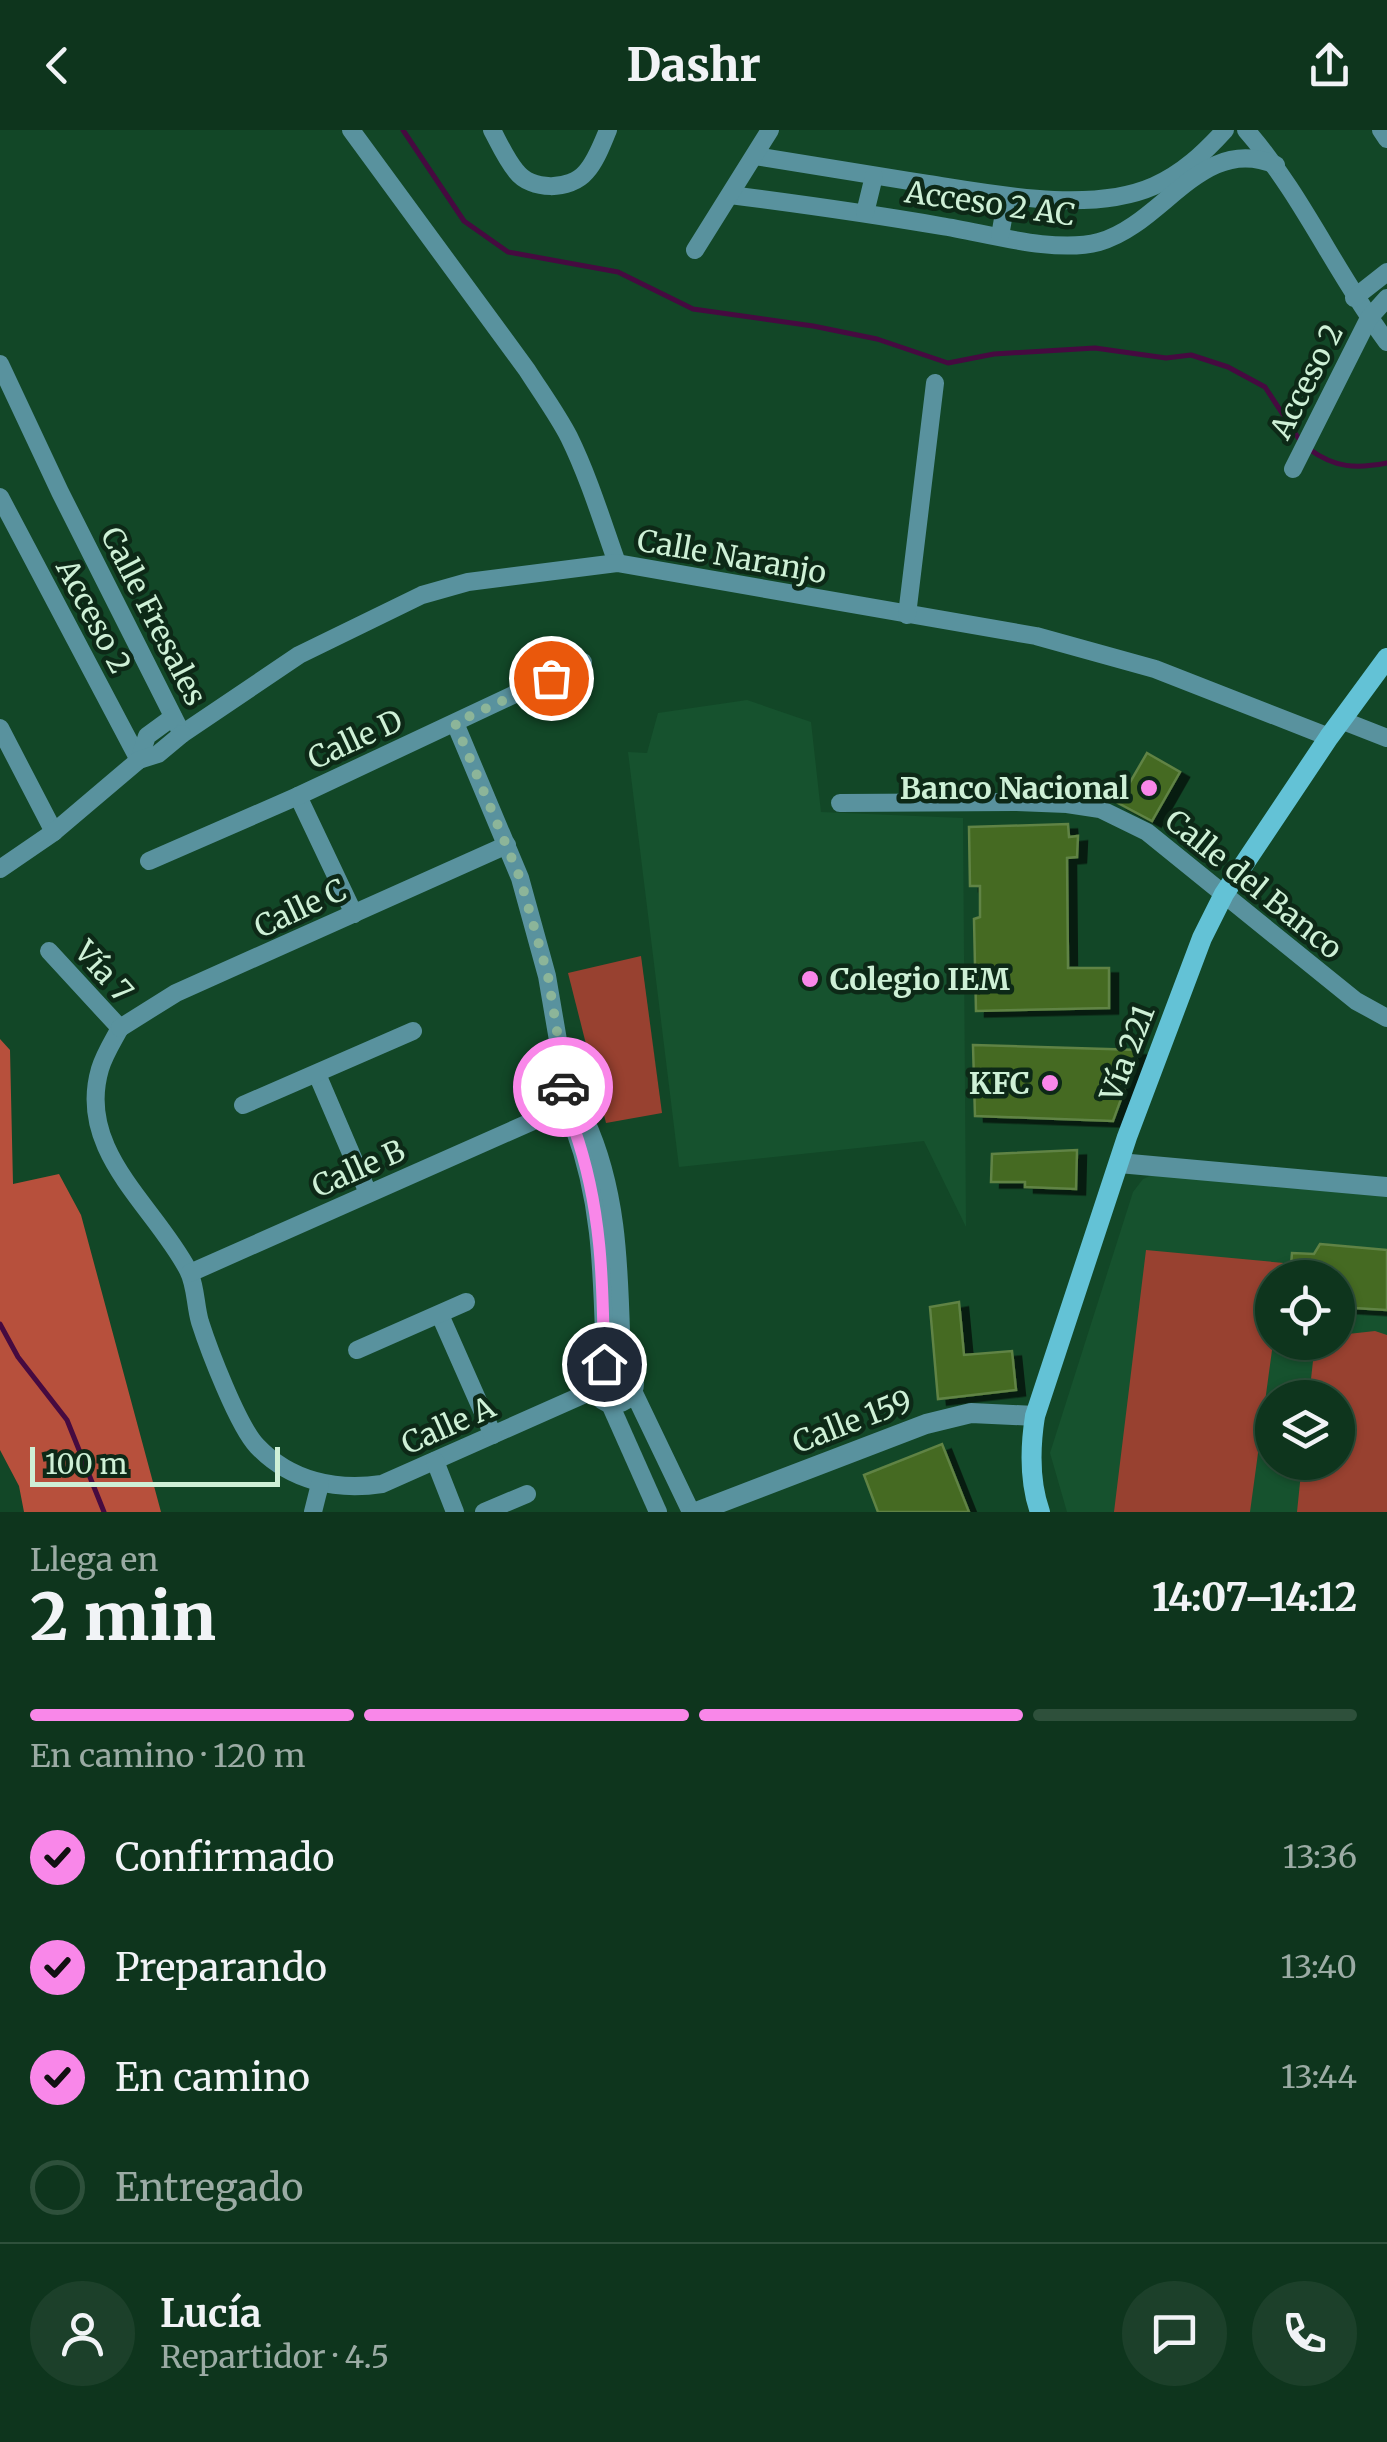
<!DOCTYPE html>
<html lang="es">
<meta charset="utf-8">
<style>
body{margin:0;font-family:Merriweather,serif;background:#1c402a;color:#f1f3f6;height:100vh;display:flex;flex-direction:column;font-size:38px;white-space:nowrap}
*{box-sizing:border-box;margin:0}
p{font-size:32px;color:#9baba4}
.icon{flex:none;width:55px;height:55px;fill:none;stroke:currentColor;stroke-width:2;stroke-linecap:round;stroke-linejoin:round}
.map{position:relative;height:1382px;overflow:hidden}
.side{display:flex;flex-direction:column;background:#0e351d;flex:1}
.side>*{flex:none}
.fabs{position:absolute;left:1255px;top:1130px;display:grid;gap:20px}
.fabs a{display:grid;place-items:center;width:100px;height:100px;border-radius:50%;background:#0e351d;box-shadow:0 2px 8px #0004,0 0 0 2px #2e503b;font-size:50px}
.scale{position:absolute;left:30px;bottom:25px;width:250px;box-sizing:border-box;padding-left:10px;border:5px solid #cef0d6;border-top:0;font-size:28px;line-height:35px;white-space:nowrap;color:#cef0d6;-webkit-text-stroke:8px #0d2917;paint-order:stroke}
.pin{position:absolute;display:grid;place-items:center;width:85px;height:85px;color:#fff;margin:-42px;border:5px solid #fff;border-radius:50%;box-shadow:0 2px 10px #0007}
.courier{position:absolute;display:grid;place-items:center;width:100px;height:100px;margin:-50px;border:8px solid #f987e9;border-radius:50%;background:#fff;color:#222;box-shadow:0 2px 12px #0007}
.head em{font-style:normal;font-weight:800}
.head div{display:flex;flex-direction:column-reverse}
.head{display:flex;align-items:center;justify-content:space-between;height:170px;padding:0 30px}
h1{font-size:65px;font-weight:800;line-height:75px}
.bar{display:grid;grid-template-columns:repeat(4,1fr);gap:15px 10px;align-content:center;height:120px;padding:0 30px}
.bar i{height:12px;border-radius:8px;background:#2e503b}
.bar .on{background:#f987e9}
.bar p{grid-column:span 4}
.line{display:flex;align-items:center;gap:25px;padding:0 30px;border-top:2px solid #2e503b}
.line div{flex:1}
.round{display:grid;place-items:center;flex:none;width:105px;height:105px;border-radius:52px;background:#1c402a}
ol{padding:0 30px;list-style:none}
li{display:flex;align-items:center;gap:30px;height:110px}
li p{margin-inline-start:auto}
li .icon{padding:10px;border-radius:50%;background:#f987e9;color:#111;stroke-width:4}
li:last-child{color:#9baba4}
li i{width:55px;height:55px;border:5px solid #2e503b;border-radius:50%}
header{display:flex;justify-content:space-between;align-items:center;height:130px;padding:0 30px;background:#0e351d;font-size:45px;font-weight:800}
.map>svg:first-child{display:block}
.built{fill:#16522e;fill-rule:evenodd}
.green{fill:#984130}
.forest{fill:#b7503c}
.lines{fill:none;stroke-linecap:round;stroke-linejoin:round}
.stream{stroke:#460a40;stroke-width:5}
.building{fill:#446a21;stroke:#608344;stroke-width:2.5;filter:url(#shadow)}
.minor{stroke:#59929e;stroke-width:18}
.tertiary{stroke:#59929e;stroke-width:20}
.secondary{stroke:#63c2d6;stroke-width:20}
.done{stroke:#8cb599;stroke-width:10;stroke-dasharray:0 18}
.route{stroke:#f987e9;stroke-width:12}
.poi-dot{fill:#f987e9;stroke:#0d2917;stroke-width:4}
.labels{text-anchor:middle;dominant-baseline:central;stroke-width:9;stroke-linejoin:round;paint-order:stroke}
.street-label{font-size:30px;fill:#cef0d6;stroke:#0d2917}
.poi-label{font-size:30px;font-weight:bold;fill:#cef0d6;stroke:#0d2917;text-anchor:end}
</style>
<header><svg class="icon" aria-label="back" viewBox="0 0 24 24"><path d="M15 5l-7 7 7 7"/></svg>Dashr<svg class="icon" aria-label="share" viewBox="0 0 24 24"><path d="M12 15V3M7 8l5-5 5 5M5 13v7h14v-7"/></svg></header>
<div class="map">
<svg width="1387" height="1382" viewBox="0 0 1387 1382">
<defs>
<filter id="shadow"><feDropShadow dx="9" dy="5.5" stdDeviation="0" flood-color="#0009"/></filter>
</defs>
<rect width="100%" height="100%" fill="#124727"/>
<!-- built -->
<g class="built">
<path d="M 747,570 L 811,592 L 821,682 L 963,688 L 966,1097 L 924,1011 L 679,1037 L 628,622 L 647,623 L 658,583 Z"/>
<path d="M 1155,1044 L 1387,1067 L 1387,1382 L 1067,1382 L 1050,1323 L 1133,1062 L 1143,1049 ZM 1272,1148 L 1338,1148 L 1338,1212 L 1272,1212 ZM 1272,1268 L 1338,1268 L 1338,1332 L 1272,1332 Z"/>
</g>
<!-- green -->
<g class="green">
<path d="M 641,826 L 662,983 L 606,993 L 568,843 Z"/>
<path d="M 1146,1120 L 1284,1133 L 1282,1147 L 1272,1148 L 1273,1213 L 1250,1382 L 1114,1382 Z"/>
<path d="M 1375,1201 L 1387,1205 L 1387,1382 L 1297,1382 L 1302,1333 L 1338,1332 L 1338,1268 L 1309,1267 L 1315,1213 L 1335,1214 L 1348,1204 Z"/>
</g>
<!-- forest -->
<path class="forest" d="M 0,909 L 10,920 L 13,1054 L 59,1044 L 81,1085 L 161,1382 L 24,1382 L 19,1356 L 0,1320 Z"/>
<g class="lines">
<!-- stream -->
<g class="stream">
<path d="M 403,0 L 464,91 L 508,122 L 618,142 L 693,179 L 813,196 L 877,209 L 948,233 L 994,224 L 1095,218 L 1166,228 L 1191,225 L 1228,237 L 1265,257 L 1301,312"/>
<path d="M 1309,319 C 1335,338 1356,339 1387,333"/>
<path d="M 0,1194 L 18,1227 L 67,1290 L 104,1382"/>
</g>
</g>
<!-- building -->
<g class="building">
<path d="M 1147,623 L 1180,642 L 1152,691 L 1118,673 Z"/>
<path d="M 1068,694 L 1069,707 L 1078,706 L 1077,727 L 1067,728 L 1068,838 L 1109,838 L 1109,878 L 976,881 L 974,789 L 980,787 L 980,756 L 970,756 L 969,697 Z"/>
<path d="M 973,915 L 1139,920 L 1113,991 L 975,986 Z"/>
<path d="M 1077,1020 L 1076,1059 L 1025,1057 L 1025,1052 L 991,1052 L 992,1024 Z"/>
<path d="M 1320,1114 L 1387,1120 L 1387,1180 L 1338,1177 L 1338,1148 L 1290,1148 L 1292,1123 L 1314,1124 Z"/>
<path d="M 959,1172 L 964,1225 L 1012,1221 L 1016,1260 L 938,1269 L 930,1177 Z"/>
<path d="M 942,1314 L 969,1382 L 878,1382 L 864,1345 Z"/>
</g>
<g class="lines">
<!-- minor -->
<g class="minor">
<path d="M 351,0 L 527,240 C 541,262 557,284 569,307 C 589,348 602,391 617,433"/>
<path d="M 492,0 C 499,13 506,29 516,41 C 531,61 570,61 586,42 C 596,31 602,14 608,0"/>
<path d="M 1246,0 C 1302,64 1336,144 1387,212"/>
<path d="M 1381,0 L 1387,9"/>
<path d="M 755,26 C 812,35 870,45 928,54 C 993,64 1091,84 1154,56 C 1183,43 1204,23 1225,0"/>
<path d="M 730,65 C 800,74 871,84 941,96 C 987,103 1054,124 1099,112 C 1164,94 1202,3 1276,35"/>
<path d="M 865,83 L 874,46"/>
<path d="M 1000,106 L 1007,66"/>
<path d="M 695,120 L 770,0"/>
<path d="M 1354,168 L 1387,142"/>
<path d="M 0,234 L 60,362 L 182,604 L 299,525 L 422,465 L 468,452 L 617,433 L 1036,506 L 1155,539 L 1329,607"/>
<path d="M 1293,339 L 1369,188 L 1387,168"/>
<path d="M 0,367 L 139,630"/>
<path d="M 907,485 L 935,253"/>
<path d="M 1341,590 L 1387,608"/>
<path d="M 455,593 L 520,748 L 547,846 L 566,957"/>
<path d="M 0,598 L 54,702"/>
<path d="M 139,630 L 147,606 L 173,587"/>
<path d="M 298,666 L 354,784"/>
<path d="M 840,673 L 1015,672 L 1067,674 L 1100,679 L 1147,702 L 1356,871 L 1387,888"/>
<path d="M 149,731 L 298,666 L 583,532"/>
<path d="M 0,739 L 54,702 L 139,630 L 158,624 L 182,604"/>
<path d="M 49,821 L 120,898"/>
<path d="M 120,898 C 113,911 104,925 100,939 C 76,1021 154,1075 188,1140 C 196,1155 195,1175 200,1192 C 209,1220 238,1296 257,1316 C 290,1351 336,1361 382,1354 L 594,1260"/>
<path d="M 120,898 L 176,863 L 507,715"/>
<path d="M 317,944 L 368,1063"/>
<circle cx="569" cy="977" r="21"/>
<path d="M 243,975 L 413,901"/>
<path d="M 585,989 C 621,1067 619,1150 622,1234"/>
<path d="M 574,998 C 603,1077 602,1151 605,1234"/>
<path d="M 190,1143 L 549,984"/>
<path d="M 440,1185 L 493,1305"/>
<path d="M 357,1220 L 466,1172"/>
<circle cx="614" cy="1253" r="21"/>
<path d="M 633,1261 L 691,1382"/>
<path d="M 610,1274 L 658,1382"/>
<path d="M 435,1331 L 455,1382"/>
<path d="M 313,1382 L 320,1354"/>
<path d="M 484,1382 L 527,1364"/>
</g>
<!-- tertiary -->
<g class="tertiary">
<path d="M 1119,1033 L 1387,1057"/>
<path d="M 696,1382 L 926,1294 L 971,1283 L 1035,1286"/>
</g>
<!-- secondary -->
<path class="secondary" d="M 1040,1382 C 1029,1351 1030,1318 1035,1286 L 1127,1007 L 1202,808 L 1224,764 L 1329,607 L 1387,528"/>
</g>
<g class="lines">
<!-- done -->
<path class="done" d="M 551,548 L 455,593 L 520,748 L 548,846 L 566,957 L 563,957"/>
<!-- route -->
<path class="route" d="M 563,957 C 547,966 546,979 555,993 L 574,998 C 602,1077 603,1151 604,1234"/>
</g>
<!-- markers -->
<g class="poi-dot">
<circle cx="1149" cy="658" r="10"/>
<circle cx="810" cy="849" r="10"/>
<circle cx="1050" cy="953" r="10"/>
</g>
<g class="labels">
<!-- street labels -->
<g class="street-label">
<text transform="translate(990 73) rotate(8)">Acceso 2 AC</text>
<text transform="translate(1306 251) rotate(-63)">Acceso 2</text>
<text transform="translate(732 426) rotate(10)">Calle Naranjo</text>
<text transform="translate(94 486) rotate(62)">Acceso 2</text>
<text transform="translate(154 486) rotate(63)">Calle Fresales</text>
<text transform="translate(355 609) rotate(-25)">Calle D</text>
<text transform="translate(1254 754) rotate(39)">Calle del Banco</text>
<text transform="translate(300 778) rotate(-25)">Calle C</text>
<text transform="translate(104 841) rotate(48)">Vía 7</text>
<text transform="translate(1127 923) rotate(-69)">Vía 221</text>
<text transform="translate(358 1038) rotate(-24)">Calle B</text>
<text transform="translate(852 1291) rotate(-21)">Calle 159</text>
<text transform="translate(448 1295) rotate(-24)">Calle A</text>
</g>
<!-- poi labels -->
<g class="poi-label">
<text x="1129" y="658">Banco Nacional</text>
<text x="830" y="849" text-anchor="start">Colegio IEM</text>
<text x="1030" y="953">KFC</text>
</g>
</g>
</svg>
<div class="fabs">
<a><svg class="icon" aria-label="locate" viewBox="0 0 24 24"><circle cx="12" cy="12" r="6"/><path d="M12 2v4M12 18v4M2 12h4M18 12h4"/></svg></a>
<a><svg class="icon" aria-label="layers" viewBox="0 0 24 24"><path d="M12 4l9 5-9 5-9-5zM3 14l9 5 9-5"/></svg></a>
</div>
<div class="scale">100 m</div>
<div class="pin" style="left:551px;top:548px;background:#ea580c"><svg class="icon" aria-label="bag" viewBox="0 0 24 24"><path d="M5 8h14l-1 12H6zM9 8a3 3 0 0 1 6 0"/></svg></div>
<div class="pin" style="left:604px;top:1234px;background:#1f2937"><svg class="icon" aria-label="home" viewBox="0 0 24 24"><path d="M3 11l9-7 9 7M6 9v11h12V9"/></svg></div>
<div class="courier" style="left:563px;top:957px"><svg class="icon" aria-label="car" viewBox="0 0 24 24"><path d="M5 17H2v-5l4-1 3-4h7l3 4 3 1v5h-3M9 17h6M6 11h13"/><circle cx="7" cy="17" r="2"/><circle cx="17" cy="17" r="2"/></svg></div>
</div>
<section class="side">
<div class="head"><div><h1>2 min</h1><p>Llega en</p></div><em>14:07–14:12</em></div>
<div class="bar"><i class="on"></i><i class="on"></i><i class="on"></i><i></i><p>En camino · 120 m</p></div>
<ol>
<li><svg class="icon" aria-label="check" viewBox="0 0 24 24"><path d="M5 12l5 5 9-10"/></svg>Confirmado<p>13:36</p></li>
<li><svg class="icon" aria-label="check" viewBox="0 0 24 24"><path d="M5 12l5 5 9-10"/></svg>Preparando<p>13:40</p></li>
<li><svg class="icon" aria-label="check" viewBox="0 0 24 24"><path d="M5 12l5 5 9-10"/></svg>En camino<p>13:44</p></li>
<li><i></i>Entregado</li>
</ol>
<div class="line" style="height:180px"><a class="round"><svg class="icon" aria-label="person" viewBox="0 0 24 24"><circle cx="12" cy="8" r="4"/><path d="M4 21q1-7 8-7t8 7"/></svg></a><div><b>Lucía</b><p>Repartidor · 4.5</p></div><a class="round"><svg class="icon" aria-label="chat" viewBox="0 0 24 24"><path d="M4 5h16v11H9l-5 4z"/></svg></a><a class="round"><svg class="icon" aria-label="phone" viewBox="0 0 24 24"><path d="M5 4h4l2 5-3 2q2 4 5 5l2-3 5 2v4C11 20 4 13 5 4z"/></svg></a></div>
</section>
